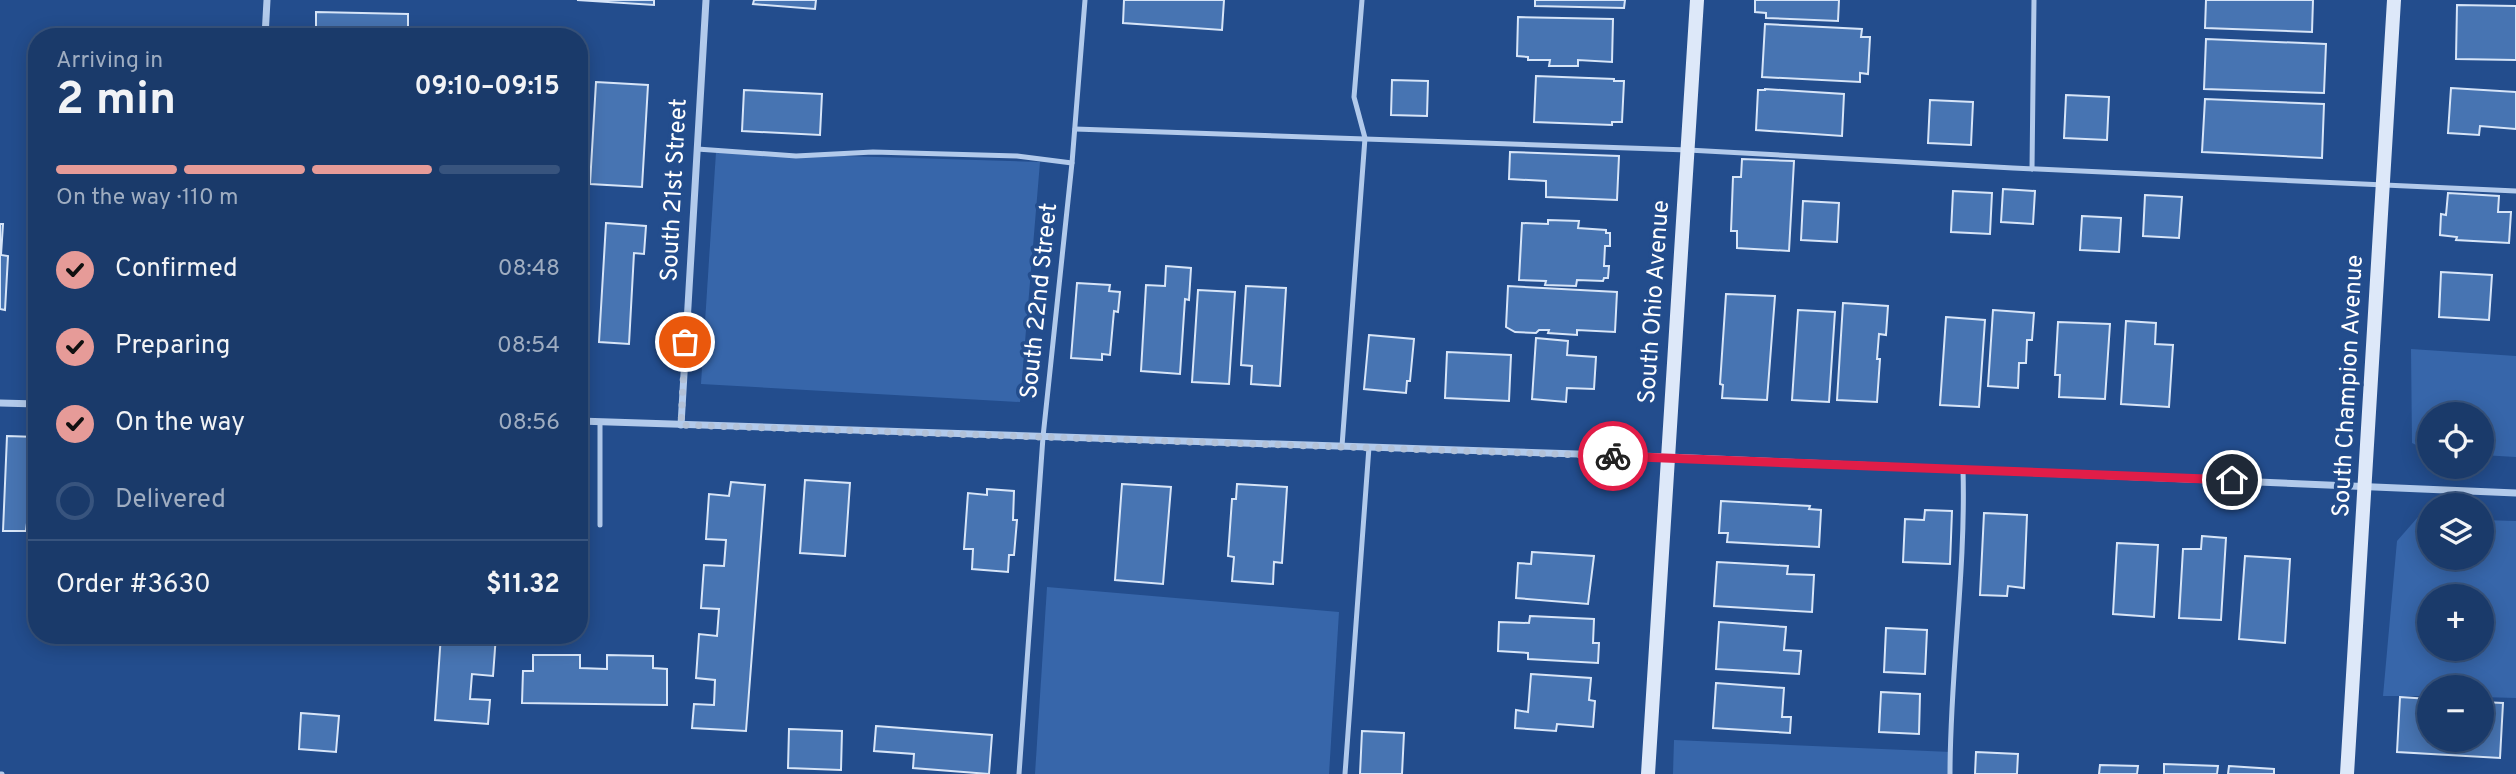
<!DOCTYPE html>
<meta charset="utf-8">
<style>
body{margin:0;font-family:Overpass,sans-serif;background:#234170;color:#f1f3f6;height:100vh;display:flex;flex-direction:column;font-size:26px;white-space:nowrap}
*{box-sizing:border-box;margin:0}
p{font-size:23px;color:#9fadc1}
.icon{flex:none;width:38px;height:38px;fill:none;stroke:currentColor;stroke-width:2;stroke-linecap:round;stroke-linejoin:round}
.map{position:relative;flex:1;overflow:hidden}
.details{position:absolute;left:28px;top:28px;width:560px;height:616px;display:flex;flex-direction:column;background:#1a3a6a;border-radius:28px;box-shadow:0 4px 18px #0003,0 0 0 2px #38547e}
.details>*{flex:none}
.fabs{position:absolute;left:2417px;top:402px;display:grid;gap:14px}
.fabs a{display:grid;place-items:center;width:77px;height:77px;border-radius:50%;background:#1a3a6a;box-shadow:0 4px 18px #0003,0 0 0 2px #38547e;font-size:35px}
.pin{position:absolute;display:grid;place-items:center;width:60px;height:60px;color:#fff;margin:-30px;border:4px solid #fff;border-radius:50%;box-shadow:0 2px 7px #0007}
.courier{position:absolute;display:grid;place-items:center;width:70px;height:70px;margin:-35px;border:5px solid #e11d48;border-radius:50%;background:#fff;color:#222;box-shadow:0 2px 9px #0007}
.headline em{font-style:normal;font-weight:700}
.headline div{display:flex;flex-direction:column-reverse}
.headline{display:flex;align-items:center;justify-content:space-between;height:119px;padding:0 28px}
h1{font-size:46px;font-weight:700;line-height:52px}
.bar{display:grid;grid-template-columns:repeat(4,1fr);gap:10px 7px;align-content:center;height:84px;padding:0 28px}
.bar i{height:9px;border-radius:5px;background:#38547e}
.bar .selected{background:#e69b98}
.bar p{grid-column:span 4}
.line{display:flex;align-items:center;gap:18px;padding:0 28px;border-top:2px solid #38547e}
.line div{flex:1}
ol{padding:0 28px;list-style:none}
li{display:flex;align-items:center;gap:21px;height:77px}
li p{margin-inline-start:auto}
li .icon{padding:7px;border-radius:50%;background:#e69b98;color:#111;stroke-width:4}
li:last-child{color:#9fadc1}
li i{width:38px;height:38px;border:4px solid #38547e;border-radius:50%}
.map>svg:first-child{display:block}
.green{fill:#3766aa;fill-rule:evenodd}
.building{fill:#4774b2;stroke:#d7e5f8;stroke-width:2}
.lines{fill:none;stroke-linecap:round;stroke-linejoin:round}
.lane{stroke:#b2caeb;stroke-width:5}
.street{stroke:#b2caeb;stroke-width:7}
.secondary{stroke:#dde8f9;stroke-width:14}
.done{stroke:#b2c1d7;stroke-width:7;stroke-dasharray:0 12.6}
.route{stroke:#e11d48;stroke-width:9}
.labels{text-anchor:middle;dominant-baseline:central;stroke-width:7;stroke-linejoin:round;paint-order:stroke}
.street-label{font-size:24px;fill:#fff;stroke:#234d8d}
</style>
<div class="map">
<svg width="2516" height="774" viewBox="0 0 2516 774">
<rect width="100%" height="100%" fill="#234d8d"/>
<!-- green -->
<g class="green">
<path d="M 716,152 L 1040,162 L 1020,402 L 701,384 Z"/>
<path d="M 2411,349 L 2516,356 L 2516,457 L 2482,455 L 2482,415 L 2429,415 L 2429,451 L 2412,443 Z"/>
<path d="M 2418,517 L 2429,517 L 2429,558 L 2482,558 L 2482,520 L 2516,521 L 2516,698 L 2482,697 L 2482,688 L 2429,688 L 2429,696 L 2383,696 L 2397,541 ZM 2429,597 L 2482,597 L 2482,649 L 2429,649 Z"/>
<path d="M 1047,587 L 1339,612 L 1329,774 L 1035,774 Z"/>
<path d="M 1674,740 L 1951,752 L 1950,774 L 1673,774 Z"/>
</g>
<!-- building -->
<g class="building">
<path d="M 577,0 L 654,0 L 654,5 Z"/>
<path d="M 754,0 L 816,0 L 815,9 L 753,4 Z"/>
<path d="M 1124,0 L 1224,0 L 1222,30 L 1123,23 Z"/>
<path d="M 1535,0 L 1625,0 L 1624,8 L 1535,6 Z"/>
<path d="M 1755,0 L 1839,0 L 1838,21 L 1766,18 L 1766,13 L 1755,12 Z"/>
<path d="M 2206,0 L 2313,0 L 2312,32 L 2205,28 Z"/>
<path d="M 2457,5 L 2516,6 L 2516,60 L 2456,59 Z"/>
<path d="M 316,12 L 408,14 L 408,37 L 316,37 Z"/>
<path d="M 1518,17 L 1613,19 L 1612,62 L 1578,60 L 1578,66 L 1549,66 L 1550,60 L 1528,60 L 1528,57 L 1517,56 Z"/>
<path d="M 1765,24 L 1862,29 L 1861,37 L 1870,37 L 1868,74 L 1860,73 L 1860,82 L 1762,77 Z"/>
<path d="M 2206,39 L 2326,44 L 2324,93 L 2204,89 Z"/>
<path d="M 1536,76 L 1614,79 L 1614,81 L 1624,81 L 1622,122 L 1612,122 L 1612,125 L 1534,122 Z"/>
<path d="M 1392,80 L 1428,81 L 1427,116 L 1391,115 Z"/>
<path d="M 596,82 L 648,85 L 642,187 L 590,184 Z"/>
<path d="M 2451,88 L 2516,92 L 2516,129 L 2480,126 L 2479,135 L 2448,133 Z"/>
<path d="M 1765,89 L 1844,94 L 1842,136 L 1756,130 L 1758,90 L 1765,90 Z"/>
<path d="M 744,90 L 822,94 L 820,135 L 742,131 Z"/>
<path d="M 2066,95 L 2109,97 L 2107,140 L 2064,138 Z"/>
<path d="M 2205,99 L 2324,104 L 2322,158 L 2202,152 Z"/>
<path d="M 1930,100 L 1973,102 L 1971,145 L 1928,143 Z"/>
<path d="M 1510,152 L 1619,156 L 1617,200 L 1546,197 L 1546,181 L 1509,179 Z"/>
<path d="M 1742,159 L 1794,161 L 1789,251 L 1737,248 L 1737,231 L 1731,231 L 1733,177 L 1741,177 Z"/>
<path d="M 2003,189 L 2035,191 L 2033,224 L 2001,222 Z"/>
<path d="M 1953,191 L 1992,193 L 1990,234 L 1951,232 Z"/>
<path d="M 2448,193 L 2499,196 L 2498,212 L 2511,212 L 2509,243 L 2456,240 L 2457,237 L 2440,235 L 2441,214 L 2446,215 Z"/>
<path d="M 2145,195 L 2182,197 L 2179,238 L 2143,236 Z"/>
<path d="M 1803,201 L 1839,203 L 1837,242 L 1801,240 Z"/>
<path d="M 2082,216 L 2121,218 L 2119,252 L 2080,250 Z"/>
<path d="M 1548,220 L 1579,221 L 1578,228 L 1606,230 L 1606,233 L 1610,233 L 1610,246 L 1605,246 L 1604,266 L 1609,266 L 1608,278 L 1604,278 L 1603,281 L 1577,280 L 1576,286 L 1545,285 L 1546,281 L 1519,280 L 1522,223 L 1548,224 Z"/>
<path d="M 606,223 L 646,226 L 644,254 L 634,253 L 629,344 L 599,342 Z"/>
<path d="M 0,224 L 3,224 L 1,255 L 8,256 L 5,310 L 0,309 Z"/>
<path d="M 1166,266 L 1191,268 L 1189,300 L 1185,299 L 1180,374 L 1141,371 L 1146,285 L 1165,286 Z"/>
<rect x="28" y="271" width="9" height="51"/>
<path d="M 2441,272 L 2492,275 L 2489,320 L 2439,317 Z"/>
<path d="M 1077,283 L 1110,285 L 1109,291 L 1120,292 L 1118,312 L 1114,311 L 1110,355 L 1102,354 L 1102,360 L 1071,358 Z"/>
<path d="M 1246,286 L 1286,288 L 1280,386 L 1251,384 L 1252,366 L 1241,365 Z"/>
<path d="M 1508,286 L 1617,292 L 1615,332 L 1577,330 L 1577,335 L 1548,333 L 1549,330 L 1539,330 L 1536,333 L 1515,332 L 1506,327 Z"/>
<path d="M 1198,290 L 1235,292 L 1229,384 L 1192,382 Z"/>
<path d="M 1726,294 L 1775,296 L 1767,400 L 1722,398 L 1723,385 L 1720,384 Z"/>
<path d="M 1843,303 L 1888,306 L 1886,335 L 1879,334 L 1877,359 L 1880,359 L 1877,402 L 1837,400 Z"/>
<path d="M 1798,310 L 1835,312 L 1829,402 L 1792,400 Z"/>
<path d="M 1993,310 L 2034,313 L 2032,340 L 2027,340 L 2026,363 L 2019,363 L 2018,388 L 1988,386 Z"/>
<path d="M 1946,317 L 1985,320 L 1979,407 L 1940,405 Z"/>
<path d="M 2126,321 L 2156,323 L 2155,344 L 2173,345 L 2169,407 L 2121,404 Z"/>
<path d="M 2058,322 L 2110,324 L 2105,399 L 2059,397 L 2060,375 L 2055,375 Z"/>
<path d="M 1369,335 L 1414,339 L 1410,381 L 1407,381 L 1406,393 L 1364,389 Z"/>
<path d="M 1536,338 L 1568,341 L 1567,355 L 1596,357 L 1594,389 L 1567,388 L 1566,402 L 1532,399 Z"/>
<path d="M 1447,352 L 1511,355 L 1509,401 L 1445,398 Z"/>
<path d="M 7,436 L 37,437 L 35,523 L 27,523 L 26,531 L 3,531 Z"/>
<path d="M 805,480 L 850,483 L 845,556 L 800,553 Z"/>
<path d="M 731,482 L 765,485 L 746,731 L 692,728 L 694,704 L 714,705 L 715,680 L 696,678 L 699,634 L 717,636 L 719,609 L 701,608 L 704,565 L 724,566 L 726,540 L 706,539 L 709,494 L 729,496 Z"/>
<path d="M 1122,484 L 1171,487 L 1163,584 L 1115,580 Z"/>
<path d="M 1237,484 L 1287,487 L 1282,563 L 1274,562 L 1273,584 L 1232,581 L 1234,557 L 1228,556 L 1232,499 L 1236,499 Z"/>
<path d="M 987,489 L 1014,491 L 1013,520 L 1017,520 L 1014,555 L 1009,555 L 1008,572 L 972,569 L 973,549 L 964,549 L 968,493 L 987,495 Z"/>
<path d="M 1721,501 L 1810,506 L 1809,509 L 1821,510 L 1819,547 L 1727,542 L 1728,533 L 1719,533 Z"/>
<path d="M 1925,510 L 1952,511 L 1950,564 L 1903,562 L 1905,519 L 1924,520 Z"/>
<path d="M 1984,513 L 2027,515 L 2024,588 L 2008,586 L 2007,596 L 1980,595 Z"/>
<path d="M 2202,536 L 2226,538 L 2221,620 L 2179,618 L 2183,549 L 2201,549 Z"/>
<path d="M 2117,543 L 2158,545 L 2154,617 L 2113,614 Z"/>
<path d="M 1532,552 L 1594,556 L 1588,604 L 1516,598 L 1518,563 L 1531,564 Z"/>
<path d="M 2245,556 L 2290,559 L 2285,643 L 2239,639 Z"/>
<path d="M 1717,562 L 1788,566 L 1787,574 L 1814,575 L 1812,612 L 1714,606 Z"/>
<path d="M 1530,616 L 1594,619 L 1593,643 L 1599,643 L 1598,663 L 1528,659 L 1528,653 L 1498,651 L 1499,622 L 1529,623 Z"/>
<path d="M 1719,622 L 1786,627 L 1784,650 L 1801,651 L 1799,674 L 1716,669 Z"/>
<path d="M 1886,628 L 1927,630 L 1925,674 L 1884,672 Z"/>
<path d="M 441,635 L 496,635 L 493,676 L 472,674 L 470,699 L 490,700 L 488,724 L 435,720 Z"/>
<path d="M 533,655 L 580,655 L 580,668 L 607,669 L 607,655 L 653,656 L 653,668 L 667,669 L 667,705 L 522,703 L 523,671 L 533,671 Z"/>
<path d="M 1531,674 L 1591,678 L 1589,700 L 1595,701 L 1593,727 L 1557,724 L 1556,731 L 1515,728 L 1516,710 L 1528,712 Z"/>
<path d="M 1716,683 L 1784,688 L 1782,717 L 1791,717 L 1790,733 L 1713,728 Z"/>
<path d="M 1881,692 L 1920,694 L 1919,734 L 1879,732 Z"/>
<path d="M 2400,697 L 2429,699 L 2429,740 L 2482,740 L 2482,702 L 2503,703 L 2500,758 L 2397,752 Z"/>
<path d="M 301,713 L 339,716 L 336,752 L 299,749 Z"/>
<path d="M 876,726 L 992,735 L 989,774 L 913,768 L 914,754 L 874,751 Z"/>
<path d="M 789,729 L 842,731 L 841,770 L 788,768 Z"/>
<path d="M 1362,731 L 1404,733 L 1402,774 L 1360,774 Z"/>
<path d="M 1976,752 L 2018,754 L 2017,774 L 1975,774 Z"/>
<path d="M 2164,764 L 2218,766 L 2217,774 L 2164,774 Z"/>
<path d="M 2100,765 L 2138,766 L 2137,774 L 2099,774 Z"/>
<path d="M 2229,766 L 2274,769 L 2274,774 L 2228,774 Z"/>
</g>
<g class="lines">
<!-- lane -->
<g class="lane">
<path d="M 1075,129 L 1688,150 L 2013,168 L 2516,191"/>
<path d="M 697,149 L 796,156 L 873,152 L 1017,156 L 1072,163"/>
<path d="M 2032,169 L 2034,0"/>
<path d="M 600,422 L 600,525"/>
<path d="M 1342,446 L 1365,138 L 1354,97 L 1362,0"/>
<path d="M 0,774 L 2,774"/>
<path d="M 1019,774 L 1043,437 L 1072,163 L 1085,0"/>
<path d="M 1345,774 L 1369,447"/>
<path d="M 1950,774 C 1950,672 1966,571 1963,469"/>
</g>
<!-- street -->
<g class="street">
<path d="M 265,37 L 267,0"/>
<path d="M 0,403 L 37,404"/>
<path d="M 579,421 L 1668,457 L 2516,493"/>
<path d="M 681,425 L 706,0"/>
</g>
<!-- secondary -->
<g class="secondary">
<path d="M 1648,774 L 1697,0"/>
<path d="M 2347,774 L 2394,0"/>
</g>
</g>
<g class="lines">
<!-- done -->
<path class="done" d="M 685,342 L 681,425 L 1613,456"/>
<!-- route -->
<path class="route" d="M 1613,456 L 2232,480"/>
</g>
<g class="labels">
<!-- street labels -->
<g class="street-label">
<text transform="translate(675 190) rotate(-87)">South 21st Street</text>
<text transform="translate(1040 301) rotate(-84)">South 22nd Street</text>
<text transform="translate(1655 302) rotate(-86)">South Ohio Avenue</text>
<text transform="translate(2349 386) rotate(-87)">South Champion Avenue</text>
</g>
</g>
</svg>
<div class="fabs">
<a><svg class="icon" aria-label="locate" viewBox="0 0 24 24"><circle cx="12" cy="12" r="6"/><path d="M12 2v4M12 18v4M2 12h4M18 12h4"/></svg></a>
<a><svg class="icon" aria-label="layers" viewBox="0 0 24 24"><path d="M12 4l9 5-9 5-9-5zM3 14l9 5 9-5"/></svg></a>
<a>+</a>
<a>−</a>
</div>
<div class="pin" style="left:685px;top:342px;background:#ea580c"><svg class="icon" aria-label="bag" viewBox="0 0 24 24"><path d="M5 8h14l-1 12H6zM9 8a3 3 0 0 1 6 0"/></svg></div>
<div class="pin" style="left:2232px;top:480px;background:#1f2937"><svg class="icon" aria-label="home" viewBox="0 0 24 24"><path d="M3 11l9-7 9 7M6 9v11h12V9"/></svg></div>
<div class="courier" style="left:1613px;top:456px"><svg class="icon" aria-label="bike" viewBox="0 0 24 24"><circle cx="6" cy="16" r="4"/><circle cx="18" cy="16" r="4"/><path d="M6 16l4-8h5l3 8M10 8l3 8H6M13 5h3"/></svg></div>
<section class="details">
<div class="headline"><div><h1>2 min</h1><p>Arriving in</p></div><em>09:10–09:15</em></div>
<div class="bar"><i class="selected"></i><i class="selected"></i><i class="selected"></i><i></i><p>On the way · 110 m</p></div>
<ol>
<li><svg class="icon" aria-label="check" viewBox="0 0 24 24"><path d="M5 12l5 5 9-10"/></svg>Confirmed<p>08:48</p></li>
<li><svg class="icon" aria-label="check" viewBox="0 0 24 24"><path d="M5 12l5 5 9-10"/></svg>Preparing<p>08:54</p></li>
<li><svg class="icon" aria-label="check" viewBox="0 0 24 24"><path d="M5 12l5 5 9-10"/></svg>On the way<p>08:56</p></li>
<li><i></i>Delivered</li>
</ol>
<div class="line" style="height:91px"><div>Order #3630</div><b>$11.32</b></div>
</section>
</div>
